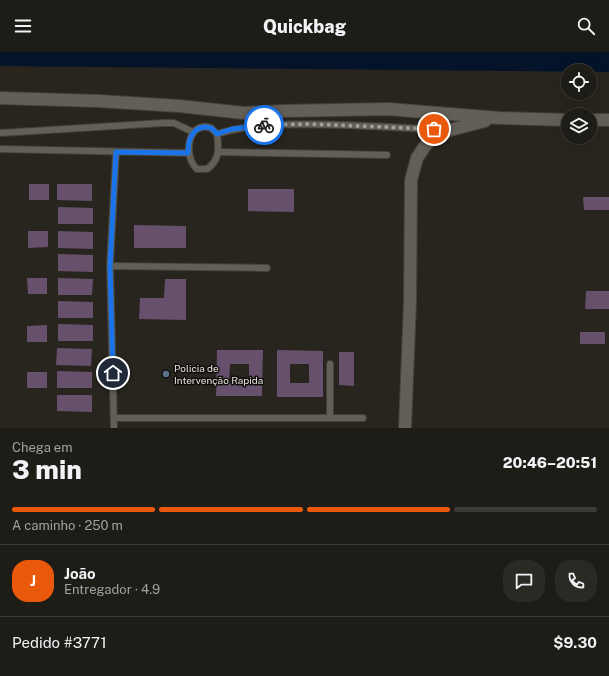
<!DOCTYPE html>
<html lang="pt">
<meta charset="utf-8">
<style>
body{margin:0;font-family:"Public Sans",sans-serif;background:#2b2923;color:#f1f3f6;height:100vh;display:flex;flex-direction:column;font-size:15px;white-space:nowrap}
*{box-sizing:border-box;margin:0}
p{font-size:13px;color:#a1a1a1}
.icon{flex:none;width:22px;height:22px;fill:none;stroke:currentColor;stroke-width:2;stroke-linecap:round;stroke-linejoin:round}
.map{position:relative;height:376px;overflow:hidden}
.sheet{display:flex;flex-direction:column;background:#1e1c16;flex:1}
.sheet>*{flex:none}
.tools{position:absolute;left:561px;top:12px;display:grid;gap:8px}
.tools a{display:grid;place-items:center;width:36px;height:36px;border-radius:50%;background:#1e1c16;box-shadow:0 4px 16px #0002,0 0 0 1px #3c3a35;font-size:20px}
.pin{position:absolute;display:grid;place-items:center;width:34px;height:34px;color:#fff;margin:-17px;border:2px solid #fff;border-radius:50%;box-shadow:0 1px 4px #0007}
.courier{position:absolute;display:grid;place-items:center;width:40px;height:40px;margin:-20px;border:3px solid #1a73e8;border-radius:50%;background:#fff;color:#222;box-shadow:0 1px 5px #0007}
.head em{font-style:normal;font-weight:800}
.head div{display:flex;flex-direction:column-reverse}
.head{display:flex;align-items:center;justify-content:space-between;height:68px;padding:0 12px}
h1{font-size:26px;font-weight:800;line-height:30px}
.bar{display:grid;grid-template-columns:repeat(4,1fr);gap:6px 4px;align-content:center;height:48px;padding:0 12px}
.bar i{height:5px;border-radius:3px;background:#3c3a35}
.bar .active{background:#ea580c}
.bar p{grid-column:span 4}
.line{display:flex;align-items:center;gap:10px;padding:0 12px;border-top:1px solid #3c3a35}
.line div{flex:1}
.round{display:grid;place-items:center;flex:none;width:42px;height:42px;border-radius:16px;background:#2b2923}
header{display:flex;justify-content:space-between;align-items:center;height:52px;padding:0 12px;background:#1e1c16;font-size:18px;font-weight:800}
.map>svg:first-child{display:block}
.water{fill:#041329}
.building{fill:#66506b;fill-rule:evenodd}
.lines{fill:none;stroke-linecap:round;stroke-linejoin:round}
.lane-casing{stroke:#44413b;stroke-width:8}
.street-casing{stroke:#44413b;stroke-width:14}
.lane{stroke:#635f56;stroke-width:6}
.street{stroke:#635f56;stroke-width:12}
.done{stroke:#a3a09b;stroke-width:4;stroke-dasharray:0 7.2}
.route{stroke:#1a73e8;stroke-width:5}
.service-dot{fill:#5c6f8a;stroke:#100e0b;stroke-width:1.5}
.labels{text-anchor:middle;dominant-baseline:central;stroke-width:3;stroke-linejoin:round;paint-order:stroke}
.poi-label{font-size:10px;fill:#e5e3de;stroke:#100e0b;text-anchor:start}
</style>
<header><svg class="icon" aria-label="menu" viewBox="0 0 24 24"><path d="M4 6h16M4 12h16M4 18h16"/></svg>Quickbag<svg class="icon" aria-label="search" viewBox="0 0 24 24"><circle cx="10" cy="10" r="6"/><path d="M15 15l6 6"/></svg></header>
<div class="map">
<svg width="609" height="376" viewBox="0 0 609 376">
<rect width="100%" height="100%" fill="#28251e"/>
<!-- water -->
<path class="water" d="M 0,0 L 609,0 L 609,20 L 0,14 Z"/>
<!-- building -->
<g class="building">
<rect x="29" y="132" width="20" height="16"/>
<path d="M 57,132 L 92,132 L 92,149 L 57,148 Z"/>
<path d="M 248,137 L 294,137 L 294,160 L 248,159 Z"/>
<path d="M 583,145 L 609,145 L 609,158 L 584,158 Z"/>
<path d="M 58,155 L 93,156 L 93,172 L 58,172 Z"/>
<path d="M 134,173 L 186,174 L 186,196 L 134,196 Z"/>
<path d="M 28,179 L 48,179 L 48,195 L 28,196 Z"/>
<path d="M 58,179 L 93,180 L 93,197 L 58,196 Z"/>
<path d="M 58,202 L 93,203 L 93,220 L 58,219 Z"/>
<path d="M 27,226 L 47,226 L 47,242 L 28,242 Z"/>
<path d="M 58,226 L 93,227 L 92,243 L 58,243 Z"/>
<path d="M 165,227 L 186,227 L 186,268 L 139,267 L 140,246 L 164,246 Z"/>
<path d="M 586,239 L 609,239 L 609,257 L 585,257 Z"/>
<path d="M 58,249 L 93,250 L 93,266 L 58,266 Z"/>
<path d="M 58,272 L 93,273 L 93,289 L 58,289 Z"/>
<path d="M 47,273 L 47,290 L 27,290 L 27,274 Z"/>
<rect x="580" y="280" width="25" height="12"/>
<path d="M 57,296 L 92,297 L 91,314 L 56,313 Z"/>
<path d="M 217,298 L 263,298 L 262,344 L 216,344 ZM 230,312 L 249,312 L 249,331 L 229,331 Z"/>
<path d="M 277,298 L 323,299 L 323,345 L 277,345 ZM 290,312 L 309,312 L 309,331 L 290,331 Z"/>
<path d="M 339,300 L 354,300 L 354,334 L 339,333 Z"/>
<path d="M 57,319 L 92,320 L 92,336 L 57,336 Z"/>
<rect x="27" y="320" width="20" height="16"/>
<path d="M 57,343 L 92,343 L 92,360 L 57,359 Z"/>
</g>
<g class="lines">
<!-- lane casing -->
<g class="lane-casing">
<g id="lane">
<path d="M 0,81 L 163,71 L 174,71 L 193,80"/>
<path d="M 217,82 L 211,76 C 187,68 183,105 197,117 L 207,117 C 220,108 219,96 217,82 C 256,70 299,72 341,73 C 375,74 410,76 444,78"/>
<path d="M 0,97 L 188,101"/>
<path d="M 219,100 L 387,103"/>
<path d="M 110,214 L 267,216"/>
<path d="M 330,312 L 330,366"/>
<path d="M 114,366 L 363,366"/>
<path d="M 114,376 L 110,214 L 116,100"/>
</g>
</g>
<!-- street casing -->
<g class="street-casing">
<g id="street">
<path d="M 0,46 L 98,49 L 179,54 L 244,61 L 282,59 L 388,57 L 499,66 L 568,68"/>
<path d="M 590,68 L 609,68"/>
<path d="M 405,376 L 410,250 L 411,128 L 417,106 L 425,94 L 434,85 L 450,78 L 485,69"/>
</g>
</g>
<!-- lane -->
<use href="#lane" class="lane"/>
<!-- street -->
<use href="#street" class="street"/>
</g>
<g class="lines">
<!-- done -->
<path class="done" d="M 264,73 L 309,72 L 434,77"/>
<!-- route -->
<path class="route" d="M 113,321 L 110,214 L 116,100 L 188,101 C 188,95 188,90 191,85 C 196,74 210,71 217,82 L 232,77 L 264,73"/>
</g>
<!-- markers -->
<circle class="service-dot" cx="166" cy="322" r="4"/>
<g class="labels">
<!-- poi labels -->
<g class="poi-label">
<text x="174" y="316">Policia de<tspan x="174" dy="12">Intervenção Rapida</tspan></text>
</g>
</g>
</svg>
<div class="tools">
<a><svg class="icon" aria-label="locate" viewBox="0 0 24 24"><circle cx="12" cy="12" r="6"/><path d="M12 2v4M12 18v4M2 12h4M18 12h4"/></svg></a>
<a><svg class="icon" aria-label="layers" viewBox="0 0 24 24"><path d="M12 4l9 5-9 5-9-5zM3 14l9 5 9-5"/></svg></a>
</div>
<div class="pin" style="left:434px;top:77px;background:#ea580c"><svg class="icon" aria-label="bag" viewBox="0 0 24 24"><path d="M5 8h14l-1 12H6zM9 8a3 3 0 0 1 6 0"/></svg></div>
<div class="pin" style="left:113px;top:321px;background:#1f2937"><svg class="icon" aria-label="home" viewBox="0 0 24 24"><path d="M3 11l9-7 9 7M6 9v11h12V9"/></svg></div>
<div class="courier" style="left:264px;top:73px"><svg class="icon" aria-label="bike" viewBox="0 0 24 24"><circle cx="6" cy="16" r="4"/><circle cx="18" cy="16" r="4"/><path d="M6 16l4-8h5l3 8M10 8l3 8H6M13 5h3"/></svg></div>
</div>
<section class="sheet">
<div class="head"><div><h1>3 min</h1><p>Chega em</p></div><em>20:46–20:51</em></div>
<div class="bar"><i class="active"></i><i class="active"></i><i class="active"></i><i></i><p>A caminho · 250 m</p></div>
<div class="line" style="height:72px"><b class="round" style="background:#ea580c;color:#fff">J</b><div><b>João</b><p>Entregador · 4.9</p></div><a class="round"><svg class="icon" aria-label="chat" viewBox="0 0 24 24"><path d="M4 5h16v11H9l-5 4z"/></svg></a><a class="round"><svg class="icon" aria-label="phone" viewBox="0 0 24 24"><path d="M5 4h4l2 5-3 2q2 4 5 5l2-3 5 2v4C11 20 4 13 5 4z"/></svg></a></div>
<div class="line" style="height:52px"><div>Pedido #3771</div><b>$9.30</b></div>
</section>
